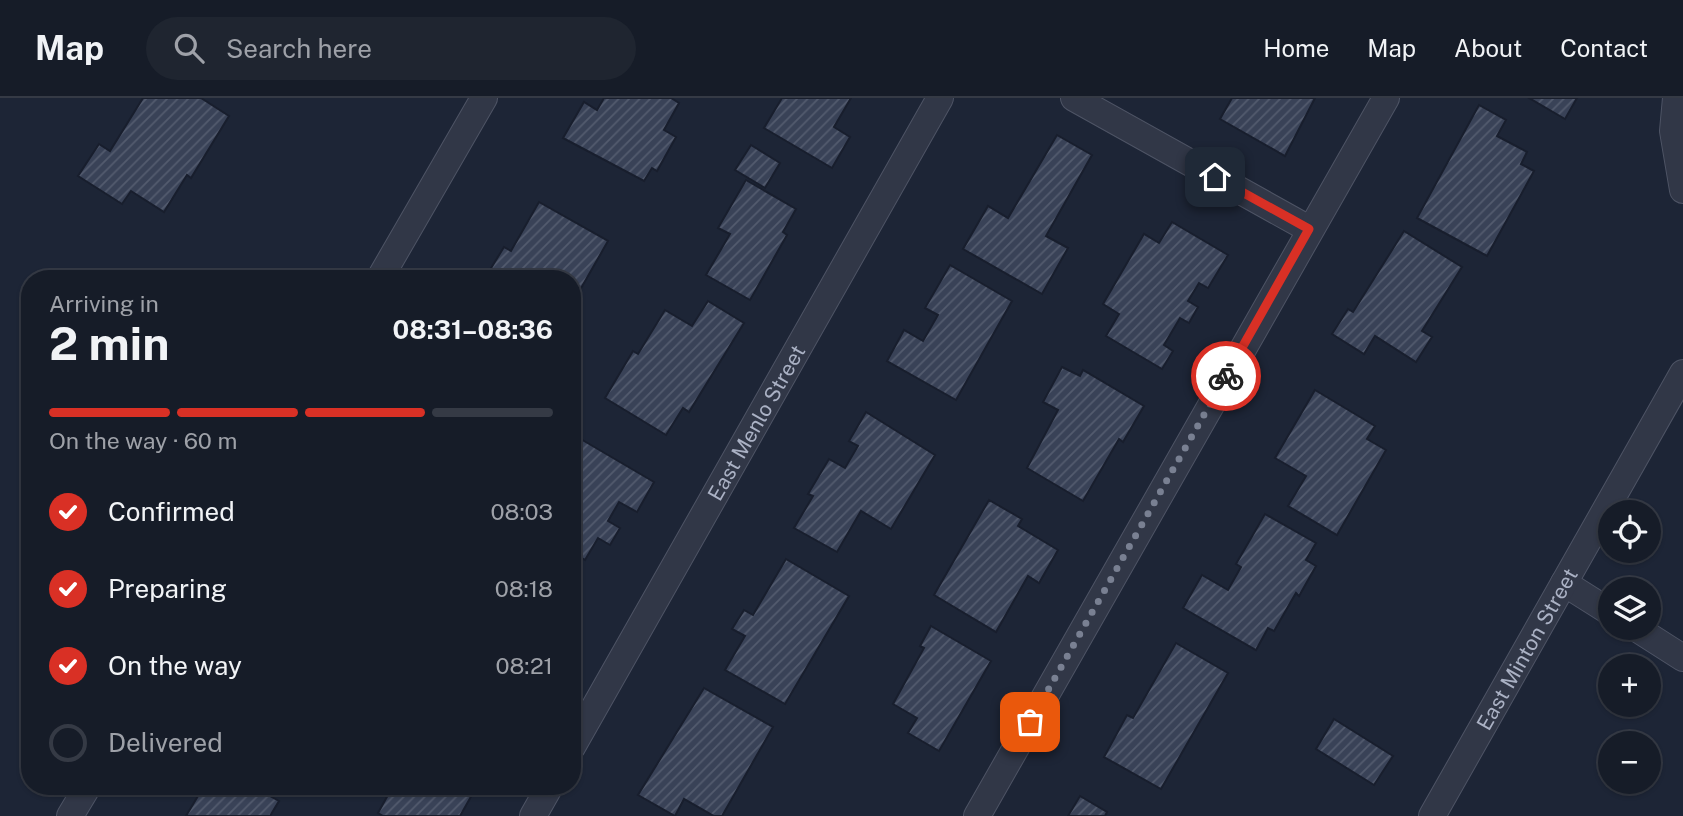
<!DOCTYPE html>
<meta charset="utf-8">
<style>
body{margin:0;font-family:"Public Sans",sans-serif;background:#1f2530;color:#f1f3f6;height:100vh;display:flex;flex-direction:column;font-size:26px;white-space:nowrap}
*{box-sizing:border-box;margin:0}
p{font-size:23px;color:#9ea1a8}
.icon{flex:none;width:38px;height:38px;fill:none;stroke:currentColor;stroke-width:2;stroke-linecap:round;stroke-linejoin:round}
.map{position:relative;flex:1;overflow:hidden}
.panel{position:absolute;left:21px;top:172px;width:560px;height:525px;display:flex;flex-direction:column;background:#161c28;border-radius:28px;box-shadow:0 2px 5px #0004,0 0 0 2px #353a45}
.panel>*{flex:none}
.tools{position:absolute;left:1598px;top:402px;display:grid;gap:14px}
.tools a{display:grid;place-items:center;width:63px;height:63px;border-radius:50%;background:#161c28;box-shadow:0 2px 5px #0004,0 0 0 2px #353a45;font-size:35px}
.pin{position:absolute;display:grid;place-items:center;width:60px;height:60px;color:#fff;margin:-30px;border-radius:14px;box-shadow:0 4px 10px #0006}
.courier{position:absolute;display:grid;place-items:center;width:70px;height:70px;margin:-35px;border:5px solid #d93025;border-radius:50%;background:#fff;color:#222;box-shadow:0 2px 9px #0007}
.summary em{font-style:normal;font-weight:700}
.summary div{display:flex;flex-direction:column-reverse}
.summary{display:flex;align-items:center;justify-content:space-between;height:119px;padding:0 28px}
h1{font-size:46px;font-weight:700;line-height:52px}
.bar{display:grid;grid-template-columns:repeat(4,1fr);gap:10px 7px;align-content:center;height:84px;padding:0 28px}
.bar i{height:9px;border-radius:5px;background:#353a45}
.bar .on{background:#d93025}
.bar p{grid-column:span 4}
ol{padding:0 28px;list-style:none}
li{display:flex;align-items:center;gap:21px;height:77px}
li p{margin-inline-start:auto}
li .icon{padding:7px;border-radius:50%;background:#d93025;color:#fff;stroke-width:4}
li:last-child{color:#9ea1a8}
li i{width:38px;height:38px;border:4px solid #353a45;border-radius:50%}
header{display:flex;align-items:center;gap:42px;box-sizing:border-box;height:98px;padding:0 35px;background:#161c28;border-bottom:2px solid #353a45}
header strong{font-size:33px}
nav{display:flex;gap:38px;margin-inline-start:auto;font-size:24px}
.search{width:490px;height:63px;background:#1f2530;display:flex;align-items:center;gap:18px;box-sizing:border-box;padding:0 24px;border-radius:38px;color:#9ea1a8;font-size:26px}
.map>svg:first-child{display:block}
.building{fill:url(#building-hatch);stroke:#181e2d;stroke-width:2}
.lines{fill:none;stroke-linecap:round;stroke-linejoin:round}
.minor-casing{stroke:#4e5465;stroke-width:28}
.minor{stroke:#313747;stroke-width:26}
.done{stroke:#798092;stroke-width:7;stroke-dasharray:0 12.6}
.route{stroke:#d93025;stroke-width:9}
.labels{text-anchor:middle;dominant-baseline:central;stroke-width:6;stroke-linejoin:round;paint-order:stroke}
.street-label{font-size:21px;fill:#aab1c4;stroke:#171c2b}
</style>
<header>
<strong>Map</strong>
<div class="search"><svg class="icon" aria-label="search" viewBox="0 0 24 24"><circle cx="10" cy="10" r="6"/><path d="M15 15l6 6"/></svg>Search here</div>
<nav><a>Home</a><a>Map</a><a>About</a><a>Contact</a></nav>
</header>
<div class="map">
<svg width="1683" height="718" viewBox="0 0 1683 718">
<defs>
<pattern id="building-hatch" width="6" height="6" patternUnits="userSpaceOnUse" patternTransform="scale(1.75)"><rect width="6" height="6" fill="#394257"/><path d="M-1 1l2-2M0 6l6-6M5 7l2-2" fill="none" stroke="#535b6e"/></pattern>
</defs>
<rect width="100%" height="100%" fill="#1d2536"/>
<!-- building -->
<g class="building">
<path d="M 143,0 L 201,0 L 229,18 L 191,80 L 187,77 L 164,114 L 131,93 L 122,106 L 78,78 L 99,46 L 110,53 Z"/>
<path d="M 604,0 L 671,0 L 679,5 L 664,32 L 676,39 L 657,73 L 652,70 L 644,83 L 563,40 L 584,4 L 597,12 Z"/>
<path d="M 782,0 L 851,0 L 834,29 L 850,39 L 832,70 L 764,30 Z"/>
<path d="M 1232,0 L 1315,0 L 1285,58 L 1220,21 Z"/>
<path d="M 1529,0 L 1577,0 L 1565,21 Z"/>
<path d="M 1479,7 L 1506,22 L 1497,38 L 1527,54 L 1521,66 L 1534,73 L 1487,158 L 1417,120 Z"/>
<path d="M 1057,37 L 1092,57 L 1046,138 L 1068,150 L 1042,196 L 963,151 L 988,108 L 1008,120 Z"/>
<path d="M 751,47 L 780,65 L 765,90 L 735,72 Z"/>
<path d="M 746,82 L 796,111 L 783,134 L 787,137 L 750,202 L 706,177 L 730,136 L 718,130 Z"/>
<path d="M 539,104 L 608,143 L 572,206 L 572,180 L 485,180 L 504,149 L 511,153 Z"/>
<path d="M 1172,124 L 1228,157 L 1208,190 L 1199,185 L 1188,203 L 1198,209 L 1189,225 L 1180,220 L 1164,247 L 1173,253 L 1162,271 L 1106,238 L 1119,216 L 1103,206 L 1144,136 L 1159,145 Z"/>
<path d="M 1404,133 L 1462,169 L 1422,233 L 1432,239 L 1416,264 L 1375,238 L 1364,256 L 1332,236 L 1348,211 L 1353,214 Z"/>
<path d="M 950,167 L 1012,203 L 956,302 L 887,263 L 904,232 L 923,243 L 938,217 L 925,210 Z"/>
<path d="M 708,203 L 744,225 L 689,314 L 683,310 L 666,337 L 605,300 L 633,253 L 638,256 L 665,212 L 692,228 Z"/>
<path d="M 1062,269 L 1080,278 L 1083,272 L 1144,308 L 1123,344 L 1119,341 L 1083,403 L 1027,370 L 1058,312 L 1043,304 Z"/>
<path d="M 1315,292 L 1375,328 L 1367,341 L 1386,352 L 1337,437 L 1288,408 L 1306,378 L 1275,360 Z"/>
<path d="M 866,314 L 935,357 L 891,431 L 861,413 L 837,454 L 794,430 L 813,398 L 808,396 L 829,361 L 845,370 L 858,348 L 849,343 Z"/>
<path d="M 579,340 L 654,384 L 637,414 L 619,404 L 608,423 L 620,430 L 610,447 L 598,440 L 585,462 L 572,455 L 572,352 Z"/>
<path d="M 989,402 L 1022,421 L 1018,428 L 1058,452 L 1039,485 L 1028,478 L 996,534 L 934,497 Z"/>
<path d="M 1265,416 L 1316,445 L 1306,462 L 1316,468 L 1299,498 L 1296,495 L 1274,533 L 1268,530 L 1256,552 L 1183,510 L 1202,477 L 1228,492 L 1241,469 L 1236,466 Z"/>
<path d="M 786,461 L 849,498 L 785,606 L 725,572 L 745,538 L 732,531 L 744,512 L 753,517 Z"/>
<path d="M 931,528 L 991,563 L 939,653 L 908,635 L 917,620 L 893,606 L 924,550 L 920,548 Z"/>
<path d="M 1176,545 L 1228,575 L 1161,691 L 1104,659 L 1127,617 L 1133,620 Z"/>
<path d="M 704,590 L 773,629 L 722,718 L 714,718 L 684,701 L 675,718 L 638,697 Z"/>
<path d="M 1334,621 L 1393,658 L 1374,687 L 1316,651 Z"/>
<path d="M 204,688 L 252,688 L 279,703 L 270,718 L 186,718 Z"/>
<path d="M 393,688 L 477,688 L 460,718 L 383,718 L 378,715 Z"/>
<path d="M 1080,698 L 1107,714 L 1105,718 L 1068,718 Z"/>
</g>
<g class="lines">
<!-- minor casing -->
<g class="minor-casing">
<g id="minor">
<path d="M 1074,0 L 1309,131"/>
<path d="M 1676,0 L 1673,33 L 1683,92"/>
<path d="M 380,180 L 484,0"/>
<path d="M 1564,485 L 1610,514"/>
<path d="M 1636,530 L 1683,560"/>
<path id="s1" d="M 572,649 L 940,0"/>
<path d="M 70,718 L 88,688"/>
<path d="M 533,718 L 550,688"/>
<path d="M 977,718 L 1386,0"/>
<path id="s2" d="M 1432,718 L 1683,275"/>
</g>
</g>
<!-- minor -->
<use href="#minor" class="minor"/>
</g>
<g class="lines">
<!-- done -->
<path class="done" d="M 1030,624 L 1226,278"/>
<!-- route -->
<path class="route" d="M 1215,79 L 1309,131 L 1226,278"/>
</g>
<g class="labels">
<!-- street labels -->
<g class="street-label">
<text stroke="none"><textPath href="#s1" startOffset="373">East Menlo Street</textPath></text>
<text stroke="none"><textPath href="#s2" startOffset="192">East Minton Street</textPath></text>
</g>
</g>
</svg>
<div class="tools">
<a><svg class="icon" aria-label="locate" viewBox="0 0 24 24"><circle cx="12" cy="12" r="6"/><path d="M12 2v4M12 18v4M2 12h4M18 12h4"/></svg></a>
<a><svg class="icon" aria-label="layers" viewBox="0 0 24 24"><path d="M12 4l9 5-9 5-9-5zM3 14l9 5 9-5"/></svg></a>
<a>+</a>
<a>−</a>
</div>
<div class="pin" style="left:1030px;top:624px;background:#ea580c"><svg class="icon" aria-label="bag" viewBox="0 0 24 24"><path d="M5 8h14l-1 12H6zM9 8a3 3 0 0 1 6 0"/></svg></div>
<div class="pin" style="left:1215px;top:79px;background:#1f2937"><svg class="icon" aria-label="home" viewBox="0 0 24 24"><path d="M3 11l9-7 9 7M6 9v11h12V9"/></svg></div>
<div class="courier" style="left:1226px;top:278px"><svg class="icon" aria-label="bike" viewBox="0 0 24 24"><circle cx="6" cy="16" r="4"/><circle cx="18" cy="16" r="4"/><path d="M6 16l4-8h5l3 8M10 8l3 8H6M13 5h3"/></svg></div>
<section class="panel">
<div class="summary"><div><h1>2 min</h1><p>Arriving in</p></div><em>08:31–08:36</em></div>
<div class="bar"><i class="on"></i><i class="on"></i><i class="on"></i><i></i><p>On the way · 60 m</p></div>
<ol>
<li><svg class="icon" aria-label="check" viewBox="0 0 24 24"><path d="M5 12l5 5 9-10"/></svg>Confirmed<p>08:03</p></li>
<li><svg class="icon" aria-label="check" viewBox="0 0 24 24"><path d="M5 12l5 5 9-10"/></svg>Preparing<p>08:18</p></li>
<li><svg class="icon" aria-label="check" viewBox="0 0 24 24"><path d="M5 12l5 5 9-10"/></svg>On the way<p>08:21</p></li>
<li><i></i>Delivered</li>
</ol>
</section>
</div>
